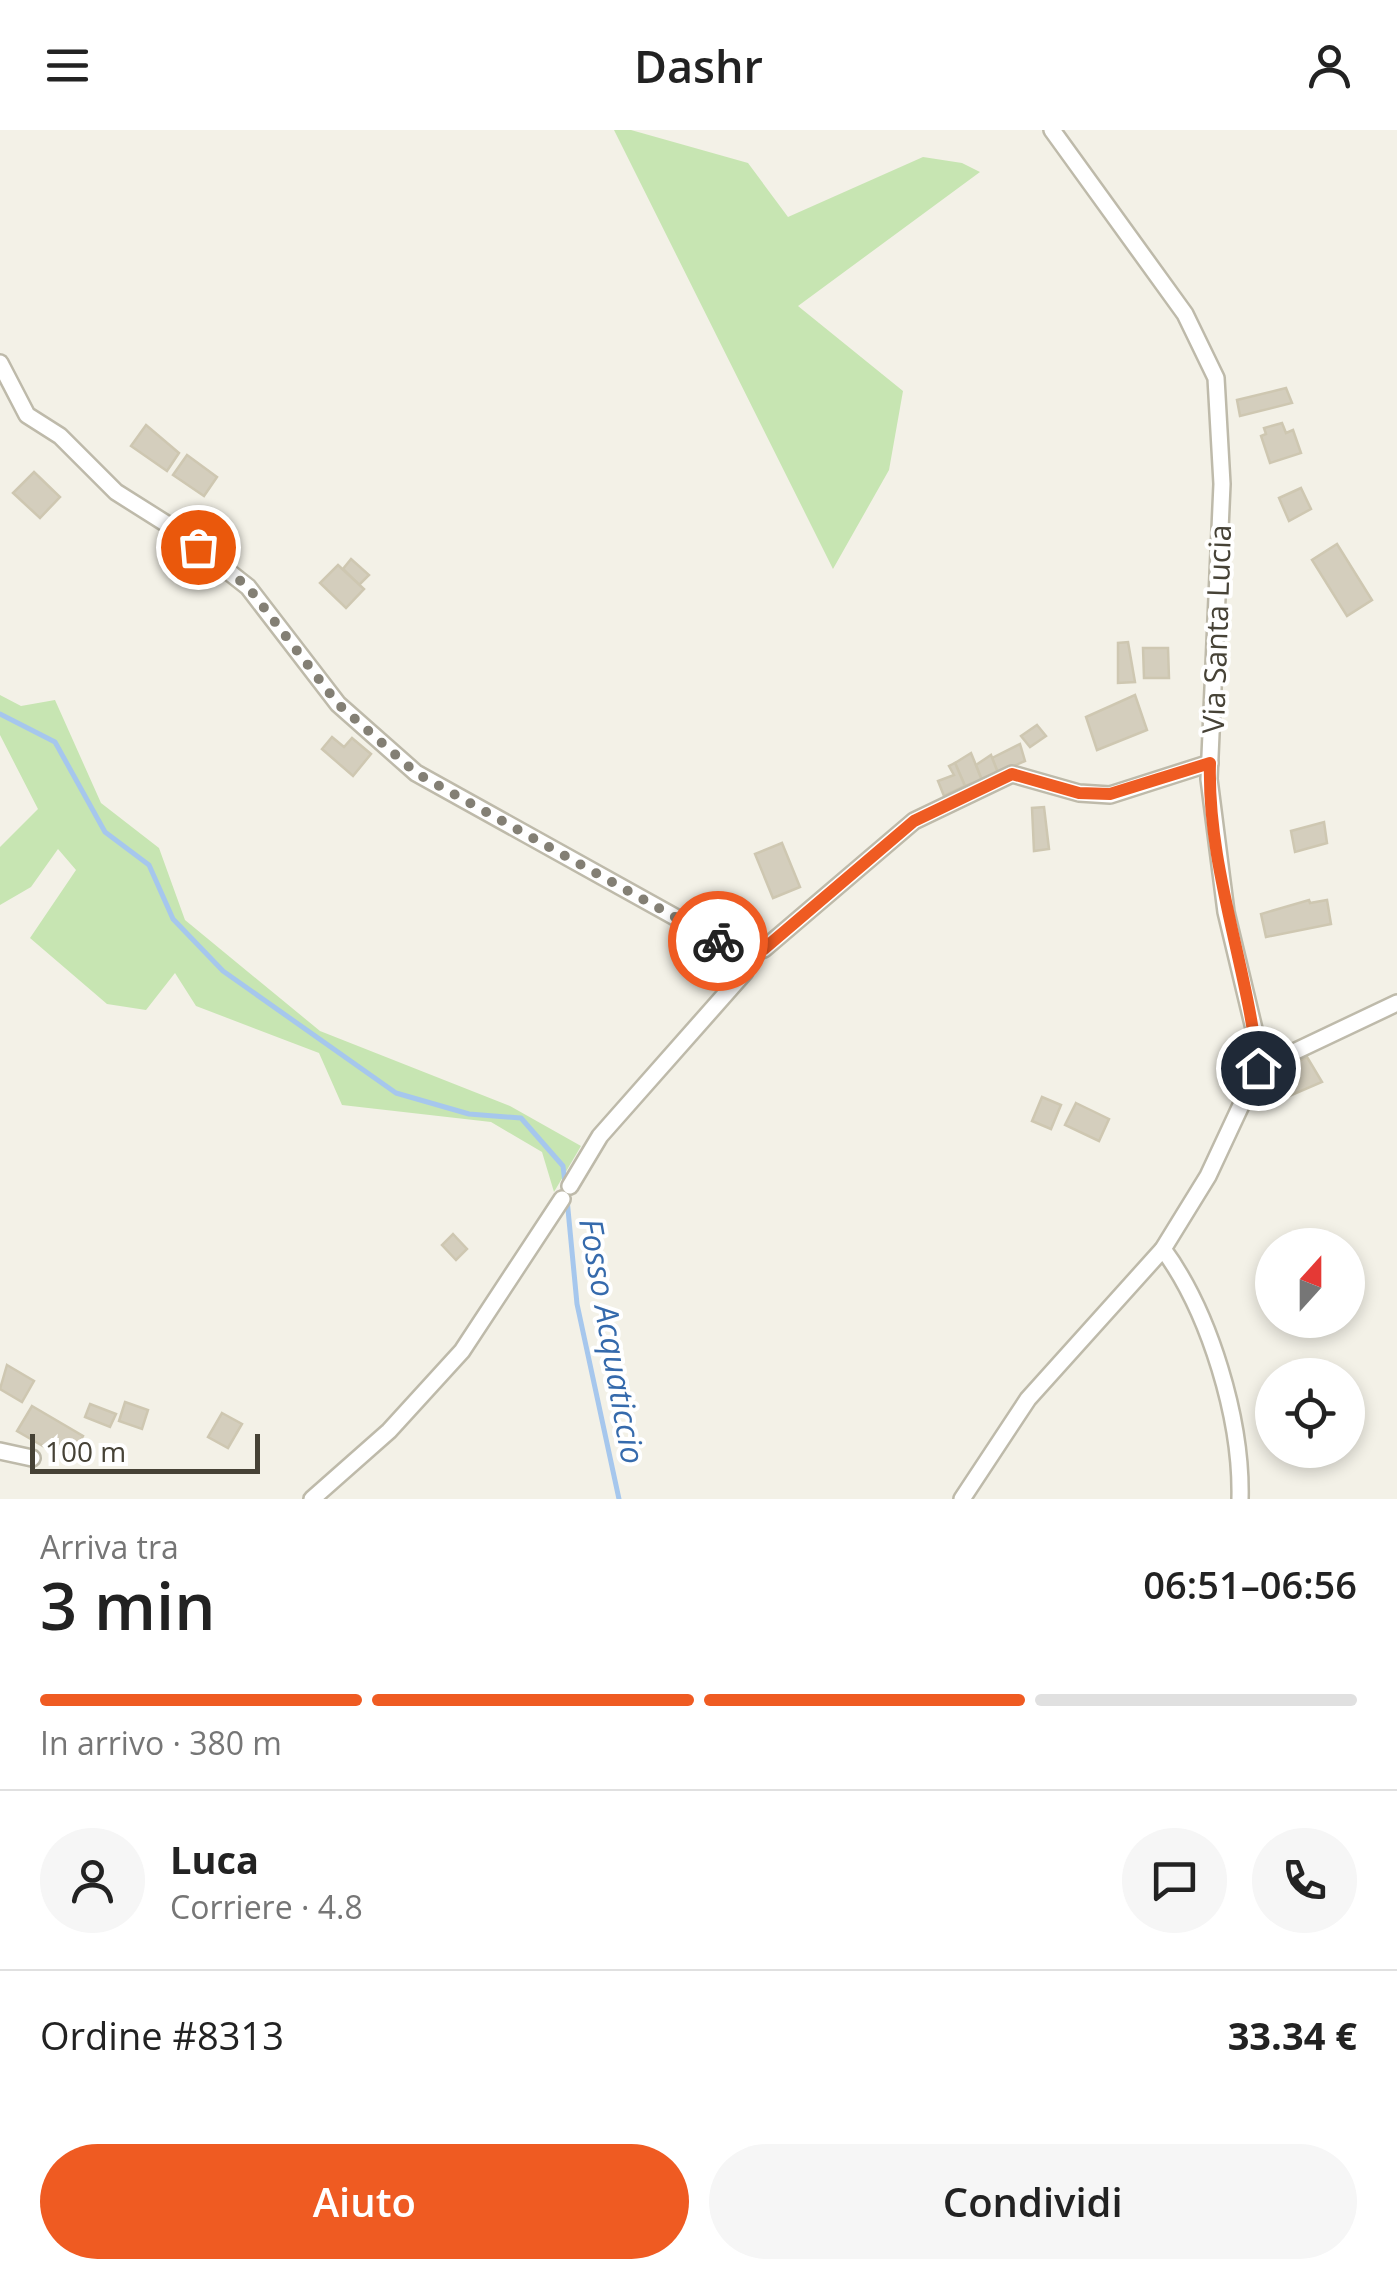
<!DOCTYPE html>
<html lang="it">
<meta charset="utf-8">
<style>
body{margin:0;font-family:"Open Sans",sans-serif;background:#f6f6f6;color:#222;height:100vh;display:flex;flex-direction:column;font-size:38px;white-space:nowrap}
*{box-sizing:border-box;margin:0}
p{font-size:32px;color:#767676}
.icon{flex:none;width:55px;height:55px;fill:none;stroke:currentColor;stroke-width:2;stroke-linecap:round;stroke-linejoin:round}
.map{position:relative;height:1369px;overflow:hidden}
.drawer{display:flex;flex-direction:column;background:#fff;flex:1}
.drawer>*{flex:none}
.needle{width:65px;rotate:21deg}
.fabs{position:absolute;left:1255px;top:1098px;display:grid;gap:20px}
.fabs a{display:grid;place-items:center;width:110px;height:110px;border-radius:50%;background:#fff;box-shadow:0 5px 15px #0003;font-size:50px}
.scale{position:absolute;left:30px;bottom:25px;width:230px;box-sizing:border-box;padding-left:10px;border:5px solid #464236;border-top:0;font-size:28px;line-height:35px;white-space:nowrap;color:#464236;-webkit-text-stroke:8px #fff;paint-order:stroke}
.pin{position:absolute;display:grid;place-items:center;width:85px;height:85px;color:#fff;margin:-42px;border:5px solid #fff;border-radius:50%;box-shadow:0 2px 10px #0007}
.courier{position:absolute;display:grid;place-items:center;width:100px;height:100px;margin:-50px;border:8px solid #ef5b22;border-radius:50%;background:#fff;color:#222;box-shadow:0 2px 12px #0007}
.headline em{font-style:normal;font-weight:600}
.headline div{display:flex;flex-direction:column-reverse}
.headline{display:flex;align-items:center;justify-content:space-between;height:170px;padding:0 40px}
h1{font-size:65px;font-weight:600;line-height:75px}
.bar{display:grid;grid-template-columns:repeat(4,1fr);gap:15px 10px;align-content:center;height:120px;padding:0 40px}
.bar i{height:12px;border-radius:8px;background:#e0e0e0}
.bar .on{background:#ef5b22}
.bar p{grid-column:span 4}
.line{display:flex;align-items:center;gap:25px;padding:0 40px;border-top:2px solid #e0e0e0}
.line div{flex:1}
.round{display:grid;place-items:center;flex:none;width:105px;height:105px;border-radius:52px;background:#f6f6f6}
.button{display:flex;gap:20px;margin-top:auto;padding:20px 40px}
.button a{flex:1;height:115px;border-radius:60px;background:#ef5b22;color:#fff;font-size:40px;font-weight:600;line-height:115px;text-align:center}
.button a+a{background:#f6f6f6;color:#222}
header{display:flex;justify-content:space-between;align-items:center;height:130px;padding:0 40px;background:#fff;font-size:45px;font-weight:600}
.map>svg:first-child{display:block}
.green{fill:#c7e5b2}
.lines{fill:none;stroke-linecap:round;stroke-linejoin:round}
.stream{stroke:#a6c7ed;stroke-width:5}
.building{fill:#d4cebd;stroke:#cec7b1;stroke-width:2.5}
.minor-casing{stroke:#bebaaa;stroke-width:20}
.minor{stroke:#fff;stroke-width:15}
.done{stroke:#837f74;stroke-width:10;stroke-dasharray:0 18}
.route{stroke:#ef5b22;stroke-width:12}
.labels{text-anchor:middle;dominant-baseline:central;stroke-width:8;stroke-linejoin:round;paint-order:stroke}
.street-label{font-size:30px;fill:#464236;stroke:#fff}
.water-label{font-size:32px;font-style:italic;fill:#356aac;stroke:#fff}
</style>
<header><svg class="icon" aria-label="menu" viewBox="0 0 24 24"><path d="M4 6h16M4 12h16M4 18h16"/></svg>Dashr<svg class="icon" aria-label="person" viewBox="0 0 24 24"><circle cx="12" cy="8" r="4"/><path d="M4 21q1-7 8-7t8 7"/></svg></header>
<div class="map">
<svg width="1397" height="1369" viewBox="0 0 1397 1369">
<rect width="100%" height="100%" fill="#f3f1e7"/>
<!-- green -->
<g class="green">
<path d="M 614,0 L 631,0 L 748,33 L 788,87 L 923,27 L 962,33 L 980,42 L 798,176 L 903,261 L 889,340 L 833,439 Z"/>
<path d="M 0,565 L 21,576 L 55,570 L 101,673 L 159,718 L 185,790 L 320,901 L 510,976 L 581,1016 L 554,1062 L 542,1022 L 491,992 L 342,975 L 319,923 L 196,876 L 175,843 L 146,880 L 107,874 L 30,808 L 76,740 L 58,719 L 31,757 L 0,775 L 0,717 L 38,679 L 0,605 Z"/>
</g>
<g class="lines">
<!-- stream -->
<g class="stream">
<path d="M 0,584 L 55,612 L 105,702 L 149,735 L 173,789 L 223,841 L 396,963 L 469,984 L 521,988 L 563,1036 L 565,1053"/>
<path d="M 567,1069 L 577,1174 L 619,1369"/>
</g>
</g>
<!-- building -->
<g class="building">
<path d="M 1286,258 L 1292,273 L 1240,286 L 1237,270 Z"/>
<path d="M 1282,293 L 1286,303 L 1293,300 L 1301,323 L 1270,333 L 1261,306 L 1266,304 L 1264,298 Z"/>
<path d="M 146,295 L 179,323 L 167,341 L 131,316 Z"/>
<path d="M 187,325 L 217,347 L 204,366 L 173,345 Z"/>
<path d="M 34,342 L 60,367 L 40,388 L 13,363 Z"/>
<path d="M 1301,358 L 1311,379 L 1289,391 L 1279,368 Z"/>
<path d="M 1337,414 L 1372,470 L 1347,486 L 1312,430 Z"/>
<path d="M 351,429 L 369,445 L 359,455 L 343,439 Z"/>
<path d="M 338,435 L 364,459 L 346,478 L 320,453 Z"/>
<path d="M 1128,512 L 1135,552 L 1118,553 L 1118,513 Z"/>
<path d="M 1143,518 L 1168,518 L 1169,548 L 1144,548 Z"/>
<path d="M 1135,565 L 1147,600 L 1097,620 L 1086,587 Z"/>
<path d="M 1037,595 L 1046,606 L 1030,617 L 1021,606 Z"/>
<path d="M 332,607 L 344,617 L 352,608 L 371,624 L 353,646 L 322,619 Z"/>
<path d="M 1020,614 L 1025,631 L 998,643 L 992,628 Z"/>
<path d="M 971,623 L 982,650 L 965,656 L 955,633 Z"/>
<path d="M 991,625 L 998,643 L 982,650 L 976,635 Z"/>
<path d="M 955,633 L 965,656 L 944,666 L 938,651 L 954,645 L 949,636 Z"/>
<path d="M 1044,677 L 1049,719 L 1034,721 L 1032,678 Z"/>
<path d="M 1324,692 L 1327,713 L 1295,722 L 1291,701 Z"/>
<path d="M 782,713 L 800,757 L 773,768 L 755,724 Z"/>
<path d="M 1309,770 L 1310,773 L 1327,770 L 1331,794 L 1266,807 L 1261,784 Z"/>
<path d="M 1307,927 L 1322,952 L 1278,971 L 1266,948 Z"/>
<path d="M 1042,967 L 1061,975 L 1051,999 L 1032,991 Z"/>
<path d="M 1076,973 L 1109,989 L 1099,1011 L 1065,995 Z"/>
<path d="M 453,1104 L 467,1119 L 456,1130 L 442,1115 Z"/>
<path d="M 7,1235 L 34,1251 L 22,1272 L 0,1259 Z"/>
<path d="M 125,1272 L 148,1280 L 142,1299 L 119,1291 Z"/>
<path d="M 90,1274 L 116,1284 L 110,1297 L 85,1287 Z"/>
<path d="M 32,1276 L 83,1306 L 69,1331 L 17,1301 Z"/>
<path d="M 222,1283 L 242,1294 L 228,1318 L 208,1307 Z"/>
</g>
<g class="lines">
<!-- minor casing -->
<g class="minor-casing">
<g id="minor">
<path d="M 0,233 L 27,285 L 60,306 L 116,362 L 173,398 L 248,457 L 338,574 L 416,643 L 729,817 L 749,823 L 764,819 L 914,691 L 1012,644 L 1079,663 L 1110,665 L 1210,633"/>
<path d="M 1258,939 L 1397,873"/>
<path d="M 570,1056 L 600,1006 L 745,842 L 749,823"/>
<path d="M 1163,1119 C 1210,1183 1242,1290 1240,1369"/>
<path d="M 0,1321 L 32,1328"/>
<path d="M 312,1369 L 389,1301 L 462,1221 L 562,1069"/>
<path d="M 962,1369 L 1028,1269 L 1163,1119 L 1208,1046 L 1258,939 L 1255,903 L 1226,782 L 1209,649 L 1222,354 L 1216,248 L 1185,184 L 1052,0"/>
</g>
</g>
<!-- minor -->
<use href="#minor" class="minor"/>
</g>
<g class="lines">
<!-- done -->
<path class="done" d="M 198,417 L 248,457 L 338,574 L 416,643 L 718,811"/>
<!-- route -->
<path class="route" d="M 718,811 L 749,823 L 764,819 L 914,691 L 1012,644 L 1079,663 L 1110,664 L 1210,633 C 1207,737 1248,837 1258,938"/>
</g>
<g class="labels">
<!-- street labels -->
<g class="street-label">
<text transform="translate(1216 499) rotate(-88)">Via Santa Lucia</text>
</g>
<!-- water labels -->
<g class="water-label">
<text transform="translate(613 1211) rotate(80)">Fosso Acquaticcio</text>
</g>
</g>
</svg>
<div class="fabs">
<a><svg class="needle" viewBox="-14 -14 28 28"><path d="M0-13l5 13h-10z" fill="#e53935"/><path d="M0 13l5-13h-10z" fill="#767676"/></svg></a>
<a><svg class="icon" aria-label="locate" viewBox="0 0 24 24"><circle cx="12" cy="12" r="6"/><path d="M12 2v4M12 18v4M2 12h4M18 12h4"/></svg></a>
</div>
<div class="scale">100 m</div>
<div class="pin" style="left:198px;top:417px;background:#ea580c"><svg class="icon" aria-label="bag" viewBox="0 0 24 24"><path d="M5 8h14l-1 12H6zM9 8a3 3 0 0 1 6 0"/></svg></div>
<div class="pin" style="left:1258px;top:938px;background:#1f2937"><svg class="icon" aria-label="home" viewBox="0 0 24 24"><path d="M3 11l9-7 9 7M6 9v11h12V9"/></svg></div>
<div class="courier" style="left:718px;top:811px"><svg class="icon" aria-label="bike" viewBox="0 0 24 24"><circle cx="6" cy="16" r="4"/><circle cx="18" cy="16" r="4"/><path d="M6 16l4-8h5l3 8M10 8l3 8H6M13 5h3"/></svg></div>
</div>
<section class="drawer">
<div class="headline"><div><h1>3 min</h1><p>Arriva tra</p></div><em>06:51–06:56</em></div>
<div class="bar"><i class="on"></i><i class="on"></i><i class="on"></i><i></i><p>In arrivo · 380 m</p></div>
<div class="line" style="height:180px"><a class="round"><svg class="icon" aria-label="person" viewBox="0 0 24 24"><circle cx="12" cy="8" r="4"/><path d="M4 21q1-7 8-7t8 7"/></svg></a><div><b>Luca</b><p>Corriere · 4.8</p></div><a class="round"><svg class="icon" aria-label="chat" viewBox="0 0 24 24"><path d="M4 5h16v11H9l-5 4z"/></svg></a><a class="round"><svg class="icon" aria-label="phone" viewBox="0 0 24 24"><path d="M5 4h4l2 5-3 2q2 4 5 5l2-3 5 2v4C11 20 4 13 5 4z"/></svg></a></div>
<div class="line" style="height:130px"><div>Ordine #8313</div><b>33.34 €</b></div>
<div class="button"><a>Aiuto</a><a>Condividi</a></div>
</section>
